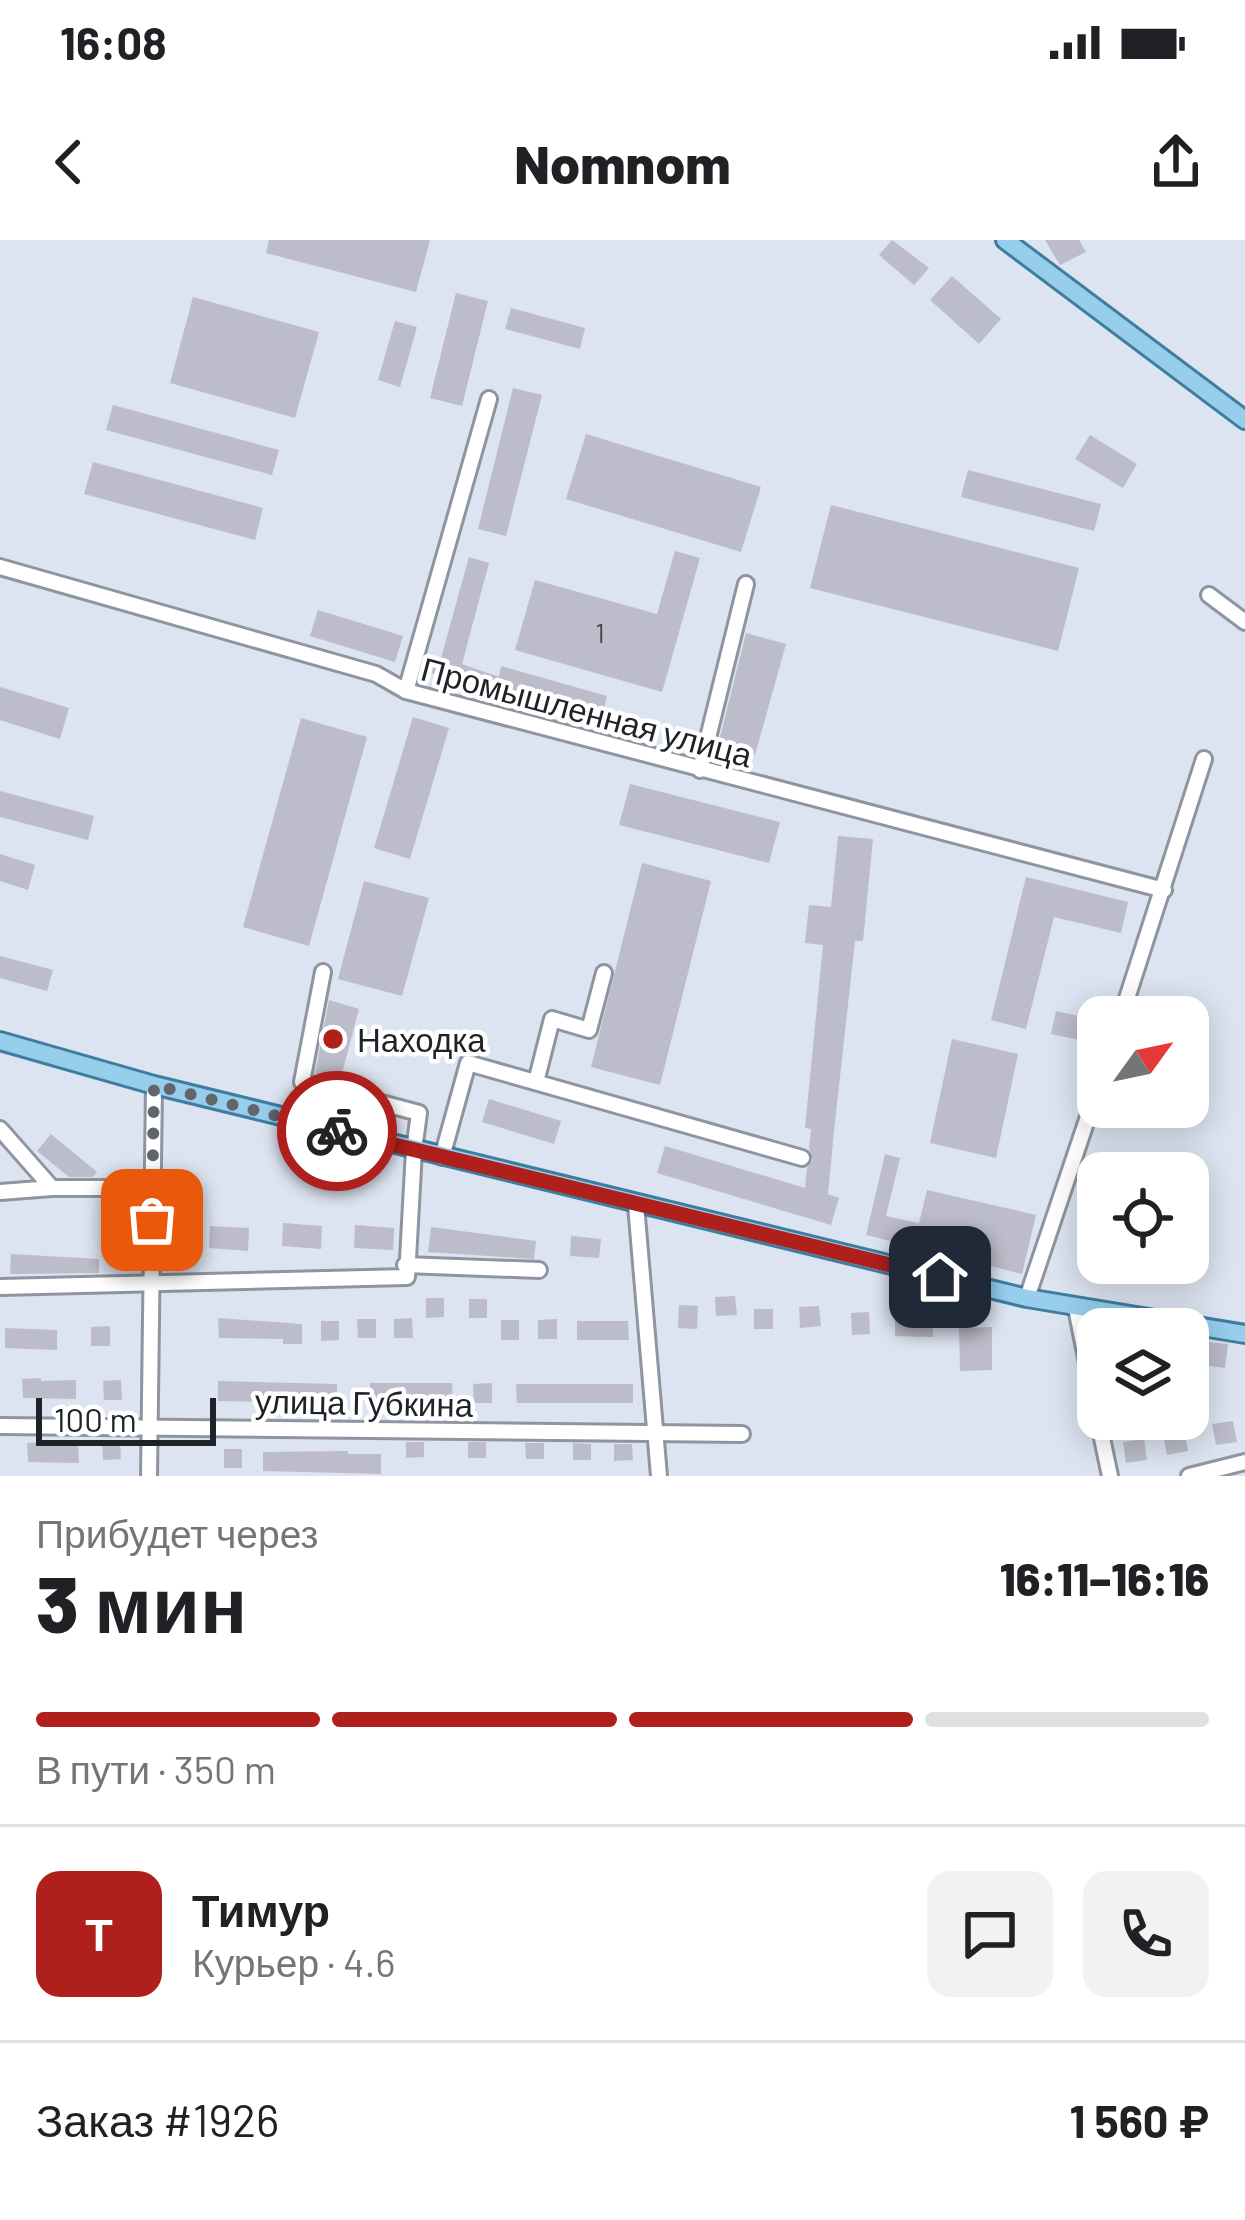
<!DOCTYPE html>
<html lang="ru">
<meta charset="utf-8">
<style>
body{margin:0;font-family:Barlow,sans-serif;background:#f2f2f2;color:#202124;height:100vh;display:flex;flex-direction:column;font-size:45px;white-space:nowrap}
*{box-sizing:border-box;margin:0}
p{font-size:39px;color:#757577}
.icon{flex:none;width:66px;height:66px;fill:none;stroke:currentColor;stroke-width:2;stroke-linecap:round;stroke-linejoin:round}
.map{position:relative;height:1236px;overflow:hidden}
.drawer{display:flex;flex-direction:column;background:#fff;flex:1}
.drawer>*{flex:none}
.needle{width:78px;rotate:57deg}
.fabs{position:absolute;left:1077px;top:756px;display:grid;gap:24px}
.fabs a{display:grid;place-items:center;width:132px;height:132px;border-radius:24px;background:#fff;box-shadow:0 6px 30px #0003;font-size:60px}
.scale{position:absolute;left:36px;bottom:30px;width:180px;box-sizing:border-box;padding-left:12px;border:6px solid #1f2226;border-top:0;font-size:33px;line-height:42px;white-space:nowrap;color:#1f2226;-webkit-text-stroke:9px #fff;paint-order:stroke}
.pin{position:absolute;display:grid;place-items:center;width:102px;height:102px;color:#fff;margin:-51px;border-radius:24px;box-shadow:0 6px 18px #0006}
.courier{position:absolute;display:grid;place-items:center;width:120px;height:120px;margin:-60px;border:9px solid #af1f1c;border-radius:50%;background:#fff;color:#222;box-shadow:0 3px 15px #0007}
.head em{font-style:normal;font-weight:800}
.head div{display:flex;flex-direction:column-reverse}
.head{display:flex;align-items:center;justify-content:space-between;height:204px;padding:0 36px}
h1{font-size:78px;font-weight:800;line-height:90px}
.bar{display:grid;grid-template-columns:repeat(4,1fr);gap:18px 12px;align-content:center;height:144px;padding:0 36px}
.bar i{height:15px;border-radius:9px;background:#e0e0e0}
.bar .current{background:#af1f1c}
.bar p{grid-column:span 4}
.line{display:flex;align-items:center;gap:30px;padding:0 36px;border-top:3px solid #e0e0e0}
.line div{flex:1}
.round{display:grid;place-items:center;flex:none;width:126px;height:126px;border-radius:24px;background:#f2f2f2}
.status{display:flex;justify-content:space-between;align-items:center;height:84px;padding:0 60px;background:#fff;direction:ltr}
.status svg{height:33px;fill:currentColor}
header{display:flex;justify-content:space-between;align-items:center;height:156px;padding:0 36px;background:#fff;font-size:54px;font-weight:800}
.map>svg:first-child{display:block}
.building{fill:#bcbcca}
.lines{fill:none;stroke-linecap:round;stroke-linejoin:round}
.minor-casing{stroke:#8e95a1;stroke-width:20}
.major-casing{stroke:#3f7d9f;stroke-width:22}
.minor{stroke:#fff;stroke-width:14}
.major{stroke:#96ceec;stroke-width:16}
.done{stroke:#61666d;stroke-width:12;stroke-dasharray:0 21.6}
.route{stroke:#af1f1c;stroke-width:15}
.poi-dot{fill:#af1f1c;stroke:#fff;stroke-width:4.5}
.labels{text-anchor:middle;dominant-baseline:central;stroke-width:9;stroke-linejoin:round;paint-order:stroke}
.number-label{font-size:27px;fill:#46484f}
.street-label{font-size:33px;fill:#1f2226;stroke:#fff}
.poi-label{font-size:33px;fill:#1f2226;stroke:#fff;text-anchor:start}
</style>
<div class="status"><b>16:08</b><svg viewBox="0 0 49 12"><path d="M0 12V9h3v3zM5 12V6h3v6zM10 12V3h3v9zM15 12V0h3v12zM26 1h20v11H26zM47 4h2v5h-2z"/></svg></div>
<header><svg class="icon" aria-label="back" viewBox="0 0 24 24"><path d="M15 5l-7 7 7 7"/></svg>Nomnom<svg class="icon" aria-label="share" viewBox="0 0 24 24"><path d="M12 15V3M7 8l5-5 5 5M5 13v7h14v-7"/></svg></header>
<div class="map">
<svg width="1245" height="1236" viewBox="0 0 1245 1236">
<rect width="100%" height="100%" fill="#dce4f1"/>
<!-- building -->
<g class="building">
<path d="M 269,0 L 430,0 L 416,52 L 266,13 Z"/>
<path d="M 892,0 L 929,28 L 914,45 L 879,15 Z"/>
<path d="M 1045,0 L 1079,0 L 1086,12 L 1060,25 Z"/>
<path d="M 952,36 L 1001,79 L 979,104 L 930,60 Z"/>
<path d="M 456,53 L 488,61 L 462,166 L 430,158 Z"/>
<path d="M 193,57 L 319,92 L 295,178 L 170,143 Z"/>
<path d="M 511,68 L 585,88 L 580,109 L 505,89 Z"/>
<path d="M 395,81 L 417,87 L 400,147 L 378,140 Z"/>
<path d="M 513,148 L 542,155 L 506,296 L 478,289 Z"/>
<path d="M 113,165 L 279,210 L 272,235 L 106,190 Z"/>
<path d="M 586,194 L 761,247 L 741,312 L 566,259 Z"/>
<path d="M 1090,195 L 1137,224 L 1123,248 L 1075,219 Z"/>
<path d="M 93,222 L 263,268 L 255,300 L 84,254 Z"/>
<path d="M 968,230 L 1101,264 L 1094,291 L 961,257 Z"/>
<path d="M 831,265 L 1079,328 L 1058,411 L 810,348 Z"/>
<path d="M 675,311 L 700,318 L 662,452 L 515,410 L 535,340 L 657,374 Z"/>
<path d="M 469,317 L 489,323 L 462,424 L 499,437 L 501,426 L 607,456 L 602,476 L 493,445 L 492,448 L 431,433 L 435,417 L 441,418 Z"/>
<path d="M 318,370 L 403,396 L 395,422 L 310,396 Z"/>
<path d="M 746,393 L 786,404 L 755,515 L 718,505 Z"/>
<path d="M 0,447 L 69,468 L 60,499 L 0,480 Z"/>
<path d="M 413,477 L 449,488 L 410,619 L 374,608 Z"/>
<path d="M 301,478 L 367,497 L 309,706 L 243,687 Z"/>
<path d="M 630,544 L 780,582 L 769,623 L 619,585 Z"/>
<path d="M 0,551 L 94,576 L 88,600 L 0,577 Z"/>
<path d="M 838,596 L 873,599 L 863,701 L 855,701 L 834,891 L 828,954 L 839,958 L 831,985 L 657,933 L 665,906 L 805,948 L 807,928 L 813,920 L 809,909 L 811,889 L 805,888 L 823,705 L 805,703 L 809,665 L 831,667 Z"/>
<path d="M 0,614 L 35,625 L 28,650 L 0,641 Z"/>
<path d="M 642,623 L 711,641 L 660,845 L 591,827 Z"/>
<path d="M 1026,637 L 1128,662 L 1121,693 L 1054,677 L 1026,789 L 991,780 Z"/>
<path d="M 364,641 L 429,658 L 402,756 L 338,739 Z"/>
<path d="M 0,716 L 53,730 L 47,751 L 0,738 Z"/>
<path d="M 329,760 L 359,769 L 340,841 L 315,834 Z"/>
<path d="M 1056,771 L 1098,780 L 1098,804 L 1051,794 Z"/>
<path d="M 952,799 L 1018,814 L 996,918 L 930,903 Z"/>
<path d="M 489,859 L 561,881 L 554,904 L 482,882 Z"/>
<path d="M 51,894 L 97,932 L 93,937 L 69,937 L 37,911 Z"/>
<path d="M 885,914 L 900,918 L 886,976 L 919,983 L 927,950 L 1036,975 L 1022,1034 L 866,995 Z"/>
<path d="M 283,983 L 322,986 L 321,1009 L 282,1006 Z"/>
<path d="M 355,985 L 394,988 L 393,1010 L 354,1008 Z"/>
<path d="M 210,986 L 249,988 L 248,1011 L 209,1008 Z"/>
<path d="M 431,987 L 536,1001 L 534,1019 L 428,1012 Z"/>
<path d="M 571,996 L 601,999 L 599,1018 L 570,1016 Z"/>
<path d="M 11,1014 L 99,1019 L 99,1033 L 10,1034 Z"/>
<path d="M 735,1056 L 737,1075 L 716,1076 L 715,1057 Z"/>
<path d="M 426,1058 L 444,1058 L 444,1077 L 426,1078 Z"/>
<rect x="469" y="1059" width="18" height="19"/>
<path d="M 679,1065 L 698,1066 L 697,1089 L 678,1088 Z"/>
<path d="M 819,1066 L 821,1086 L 800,1088 L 799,1067 Z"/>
<rect x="754" y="1069" width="19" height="20"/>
<path d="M 869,1072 L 870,1094 L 852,1095 L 851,1073 Z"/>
<path d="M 895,1074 L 921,1075 L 921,1087 L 933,1087 L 933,1097 L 895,1096 Z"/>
<path d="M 218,1078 L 302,1084 L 302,1104 L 283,1104 L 283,1099 L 219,1098 Z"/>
<path d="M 412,1078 L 413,1098 L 394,1098 L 394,1079 Z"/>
<path d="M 357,1079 L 376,1079 L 376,1098 L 358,1098 Z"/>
<path d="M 557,1079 L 557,1099 L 538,1099 L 538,1080 Z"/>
<rect x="501" y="1080" width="18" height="20"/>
<path d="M 321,1081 L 339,1081 L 339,1100 L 321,1101 Z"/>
<path d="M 577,1081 L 628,1081 L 629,1100 L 577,1100 Z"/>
<path d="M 110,1086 L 110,1106 L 91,1106 L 91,1087 Z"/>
<path d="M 992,1087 L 992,1130 L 960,1131 L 959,1088 Z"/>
<path d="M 5,1088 L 57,1090 L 57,1110 L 5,1108 Z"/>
<path d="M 1188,1100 L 1228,1104 L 1225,1128 L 1188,1123 Z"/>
<path d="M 41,1138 L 41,1141 L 76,1140 L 76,1159 L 23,1158 L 22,1139 Z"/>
<path d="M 121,1140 L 122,1160 L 104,1160 L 103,1141 Z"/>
<path d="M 218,1141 L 337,1144 L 337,1163 L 218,1161 Z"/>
<path d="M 370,1143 L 452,1143 L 453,1162 L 370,1162 Z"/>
<path d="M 492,1143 L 492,1163 L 474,1163 L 473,1144 Z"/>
<path d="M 516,1144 L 633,1144 L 633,1163 L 517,1163 Z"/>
<path d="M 1233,1181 L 1237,1202 L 1216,1205 L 1212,1184 Z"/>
<path d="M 1184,1190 L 1188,1211 L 1167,1215 L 1163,1194 Z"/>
<path d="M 1144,1199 L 1147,1220 L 1126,1223 L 1123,1202 Z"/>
<path d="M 120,1200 L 121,1219 L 103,1220 L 102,1201 Z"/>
<path d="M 45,1202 L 46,1205 L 78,1204 L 79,1223 L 28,1222 L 27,1203 Z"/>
<path d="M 406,1202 L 424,1202 L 424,1217 L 406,1218 Z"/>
<rect x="468" y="1202" width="18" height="16"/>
<path d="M 525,1203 L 544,1203 L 544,1219 L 526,1219 Z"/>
<path d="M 573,1203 L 591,1204 L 591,1220 L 573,1220 Z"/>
<path d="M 614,1204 L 632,1204 L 633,1220 L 614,1221 Z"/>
<rect x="224" y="1209" width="18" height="19"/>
<path d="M 348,1211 L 348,1214 L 381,1214 L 381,1234 L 263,1231 L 263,1212 Z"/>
</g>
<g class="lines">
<!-- minor casing -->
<g class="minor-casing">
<g id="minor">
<path d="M 0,327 L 376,434 L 406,451 L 1164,650"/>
<path d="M 1209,355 L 1245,382"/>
<path d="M 406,451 L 489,159"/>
<path d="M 700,530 L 746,344"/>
<path d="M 1121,777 L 1204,519"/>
<path d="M 536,842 L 552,779 L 589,790 L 604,733"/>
<path d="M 0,889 L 52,948 L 151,948"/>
<path d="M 442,917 L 468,823 L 802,918"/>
<path d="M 0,952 L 52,948"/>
<path d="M 636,965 L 659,1236"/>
<path d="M 405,1025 L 539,1030"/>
<path d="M 0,1047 L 407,1037 L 414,910 L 419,873 L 302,842 L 323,732"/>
<path d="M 1027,1058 L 1098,847"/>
<path d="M 1076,1068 L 1098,1178"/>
<path d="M 1098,1179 L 1110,1236"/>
<path d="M 0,1186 L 742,1194"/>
<path d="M 149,1236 L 154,845"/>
<path d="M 1189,1236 L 1245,1222"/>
</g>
</g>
<!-- major casing -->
<g class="major-casing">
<g id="major">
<path d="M 1005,0 L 1245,180"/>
<path d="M 0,801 L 154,845 L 1027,1058 L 1245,1094"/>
</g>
</g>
<!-- minor -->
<use href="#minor" class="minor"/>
<!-- major -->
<use href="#major" class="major"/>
</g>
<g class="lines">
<!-- done -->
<path class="done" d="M 152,980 L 154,845 L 337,891"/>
<!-- route -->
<path class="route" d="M 337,891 L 940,1037"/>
</g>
<!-- markers -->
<circle class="poi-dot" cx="333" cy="799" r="12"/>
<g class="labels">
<!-- number labels -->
<g class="number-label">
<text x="600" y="392">1</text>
</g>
<!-- street labels -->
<g class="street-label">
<text transform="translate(587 471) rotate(15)">Промышленная улица</text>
<text transform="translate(364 1162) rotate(1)">улица Губкина</text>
</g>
<!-- poi labels -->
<g class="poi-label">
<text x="357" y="799">Находка</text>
</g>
</g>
</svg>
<div class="fabs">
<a><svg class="needle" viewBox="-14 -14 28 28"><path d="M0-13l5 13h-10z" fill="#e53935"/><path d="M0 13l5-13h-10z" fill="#757577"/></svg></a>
<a><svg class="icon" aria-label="locate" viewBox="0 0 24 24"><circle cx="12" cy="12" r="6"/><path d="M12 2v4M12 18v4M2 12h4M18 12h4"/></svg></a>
<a><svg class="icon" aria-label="layers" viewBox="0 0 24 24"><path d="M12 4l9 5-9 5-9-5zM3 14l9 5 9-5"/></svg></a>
</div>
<div class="scale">100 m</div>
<div class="pin" style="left:152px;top:980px;background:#ea580c"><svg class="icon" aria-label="bag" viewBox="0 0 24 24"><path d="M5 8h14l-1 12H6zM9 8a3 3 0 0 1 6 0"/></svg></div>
<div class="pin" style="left:940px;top:1037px;background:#1f2937"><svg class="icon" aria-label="home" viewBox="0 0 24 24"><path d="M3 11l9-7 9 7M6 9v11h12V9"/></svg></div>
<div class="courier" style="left:337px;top:891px"><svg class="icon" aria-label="bike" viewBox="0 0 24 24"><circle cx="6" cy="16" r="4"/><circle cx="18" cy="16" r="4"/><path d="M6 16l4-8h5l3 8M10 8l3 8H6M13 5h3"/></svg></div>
</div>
<section class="drawer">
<div class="head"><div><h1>3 мин</h1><p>Прибудет через</p></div><em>16:11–16:16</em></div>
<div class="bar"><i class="current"></i><i class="current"></i><i class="current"></i><i></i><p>В пути · 350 m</p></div>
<div class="line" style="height:216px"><b class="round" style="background:#af1f1c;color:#fff">Т</b><div><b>Тимур</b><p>Курьер · 4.6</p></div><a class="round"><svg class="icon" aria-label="chat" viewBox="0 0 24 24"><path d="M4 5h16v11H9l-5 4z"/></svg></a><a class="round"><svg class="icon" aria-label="phone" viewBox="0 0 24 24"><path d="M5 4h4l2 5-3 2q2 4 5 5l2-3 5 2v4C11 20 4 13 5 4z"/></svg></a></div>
<div class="line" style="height:156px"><div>Заказ #1926</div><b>1 560 ₽</b></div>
</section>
